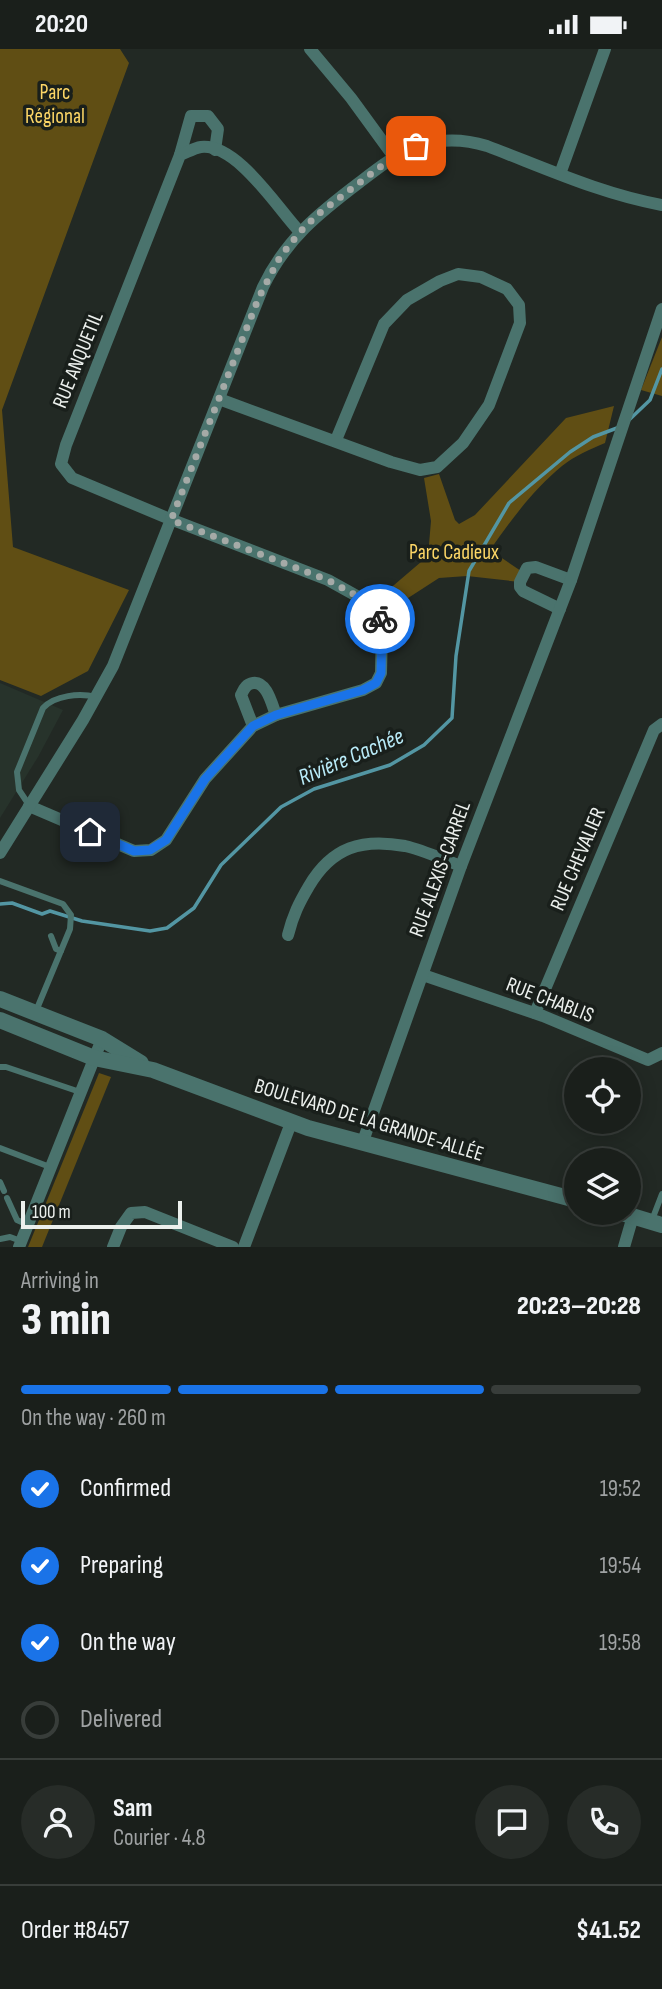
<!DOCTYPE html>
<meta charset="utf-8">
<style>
body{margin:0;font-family:"Sofia Sans Condensed",sans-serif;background:#272c28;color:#f1f3f6;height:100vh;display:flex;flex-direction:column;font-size:26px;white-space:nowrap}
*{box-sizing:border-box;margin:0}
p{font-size:23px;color:#9fa2a3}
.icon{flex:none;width:38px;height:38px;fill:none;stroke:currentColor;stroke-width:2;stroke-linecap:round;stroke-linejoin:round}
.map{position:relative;height:1198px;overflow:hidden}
.details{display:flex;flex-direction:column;background:#1a1f1b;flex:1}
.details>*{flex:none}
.buttons{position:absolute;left:564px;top:1008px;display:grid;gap:14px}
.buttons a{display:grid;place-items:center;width:77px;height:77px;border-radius:50%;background:#1a1f1b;box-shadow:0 4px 18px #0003,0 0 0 2px #383d3a;font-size:35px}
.scale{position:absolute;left:21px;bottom:18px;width:161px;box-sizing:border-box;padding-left:7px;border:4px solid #ecf0ed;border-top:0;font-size:19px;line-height:24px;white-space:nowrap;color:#ecf0ed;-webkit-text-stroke:5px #191f1b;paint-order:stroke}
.pin{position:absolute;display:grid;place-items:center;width:60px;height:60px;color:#fff;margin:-30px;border-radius:14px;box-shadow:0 4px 10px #0006}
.courier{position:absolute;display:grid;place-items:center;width:70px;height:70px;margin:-35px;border:5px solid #1a73e8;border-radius:50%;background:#fff;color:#222;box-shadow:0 2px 9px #0007}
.summary em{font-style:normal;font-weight:800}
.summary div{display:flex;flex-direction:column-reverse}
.summary{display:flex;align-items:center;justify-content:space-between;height:119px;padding:0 21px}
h1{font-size:46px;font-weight:800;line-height:52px}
.bar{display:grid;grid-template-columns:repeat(4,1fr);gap:10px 7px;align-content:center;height:84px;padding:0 21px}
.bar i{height:9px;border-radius:5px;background:#383d3a}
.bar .current{background:#1a73e8}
.bar p{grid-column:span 4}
.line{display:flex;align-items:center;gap:18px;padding:0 21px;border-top:2px solid #383d3a}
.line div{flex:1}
.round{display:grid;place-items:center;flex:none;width:74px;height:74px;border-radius:37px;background:#272c28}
ol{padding:0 21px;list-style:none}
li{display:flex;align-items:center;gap:21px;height:77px}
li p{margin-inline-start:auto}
li .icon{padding:7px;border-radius:50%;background:#1a73e8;color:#fff;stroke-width:4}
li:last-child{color:#9fa2a3}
li i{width:38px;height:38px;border:4px solid #383d3a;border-radius:50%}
.status{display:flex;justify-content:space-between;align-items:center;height:49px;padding:0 35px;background:#1a1f1b;direction:ltr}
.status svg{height:19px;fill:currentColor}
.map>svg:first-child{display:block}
.built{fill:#27332b}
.green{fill:#604e14}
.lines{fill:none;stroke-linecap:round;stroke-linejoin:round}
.stream{stroke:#5396a3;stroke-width:3.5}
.service{stroke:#4a736d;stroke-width:6}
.minor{stroke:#4a736d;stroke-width:12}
.tertiary{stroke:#4a736d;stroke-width:16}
.done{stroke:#a5aaa7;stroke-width:7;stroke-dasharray:0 12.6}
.route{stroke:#1a73e8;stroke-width:9}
.labels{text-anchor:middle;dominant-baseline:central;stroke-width:7;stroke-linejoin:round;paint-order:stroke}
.park-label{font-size:21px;fill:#fcd666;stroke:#191f1b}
.street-label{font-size:21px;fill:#ecf0ed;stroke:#191f1b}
.water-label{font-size:23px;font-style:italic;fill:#b9ebf8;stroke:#191f1b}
</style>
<div class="status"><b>20:20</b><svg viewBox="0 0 49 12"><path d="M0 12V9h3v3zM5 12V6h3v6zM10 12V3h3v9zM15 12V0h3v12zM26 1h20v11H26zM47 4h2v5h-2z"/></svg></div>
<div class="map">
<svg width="662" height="1198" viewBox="0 0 662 1198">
<rect width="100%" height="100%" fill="#222924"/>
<!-- built -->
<path class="built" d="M 0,634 L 63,661 L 38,708 L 0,769 Z"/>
<!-- green -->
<g class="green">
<path d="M 0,0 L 120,0 L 129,14 L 2,361 L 13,498 L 129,541 L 88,622 L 41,647 L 0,631 Z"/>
<path d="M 662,288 L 662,347 L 641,341 Z"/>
<path d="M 614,357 L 605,394 C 591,400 574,407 562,417 C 533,441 511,471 490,501 L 521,522 L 520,533 L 467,527 L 439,529 L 388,562 L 380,548 L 428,507 L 431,472 L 424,429 L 439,425 L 455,471 L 459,475 L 475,466 L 566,369 Z"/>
<path d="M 99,1024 L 111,1028 L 42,1198 L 28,1198 Z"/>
</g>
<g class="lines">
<!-- stream -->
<g class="stream">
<path d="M 629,371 L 650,351 L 662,320"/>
<path d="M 0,855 L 12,854 L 42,865 L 50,862 L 82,872 L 150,882 L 167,879 L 194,859 L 221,816 L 281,758 L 314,740 L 390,716 L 424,696 L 452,669 L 456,607 L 469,522 L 509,454 L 570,403 L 593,388 L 617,379"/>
</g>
<!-- service -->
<g class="service">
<path d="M 29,756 L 19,741 L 17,723 L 43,659 C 55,646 80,644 96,648"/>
<path d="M 0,832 L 63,855 L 71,866 L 70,880 L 36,962"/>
<path d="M 51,887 L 56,900 L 61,902"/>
<path d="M 0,1018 L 6,1018 L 80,1043"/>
<path d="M 0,1099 L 50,1118"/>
<path d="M 0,1133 L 4,1142"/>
<path d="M 7,1149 L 17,1171 L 28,1176"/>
<path d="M 652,1171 L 662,1145"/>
<path d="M 0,1190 L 10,1188 L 21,1192"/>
</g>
<!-- minor -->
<g class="minor">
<path d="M 310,0 L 351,49 L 394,108"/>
<path d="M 180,106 L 191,67 L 208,67 L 218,80 L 215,101"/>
<path d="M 560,125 L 605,0"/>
<path d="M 219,350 L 391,413 L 420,421 L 437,418 L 463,394 L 489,356 L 520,274 L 519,256 L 507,240 L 481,228 L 458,225 L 440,232 L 407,251 L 384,275 L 336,391"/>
<path d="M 560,560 L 523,542 L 520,538 L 520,533 L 527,519 L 536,518 L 571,531"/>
<path d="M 253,677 L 241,646 C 244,640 246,635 253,634 C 267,632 272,656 276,666"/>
<path d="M 29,757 L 134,802 L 151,801 L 166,791 L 205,730 L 253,677 L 276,666 L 363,641 L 376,634 L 381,624 L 382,578 L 378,565 L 364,551 L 328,531 L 165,468 L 72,429 L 61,415 L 66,396 L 180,106 C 186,104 194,99 201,98 C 237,94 278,160 300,183"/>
<path d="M 0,804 L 83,671 L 113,617 L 263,238 C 286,190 319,164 360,133 C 378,119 397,104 419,97 C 442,89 464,90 487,97 C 545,119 601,145 662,156"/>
<path d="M 288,886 C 293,866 299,854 309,837 C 332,798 362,789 405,797 C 423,801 442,810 461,817"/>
<path d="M 423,926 L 543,967 L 648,1011 L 662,1004"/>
<path d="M 535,964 L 654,681 L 662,675"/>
<path d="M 362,1095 L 461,817 L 571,531 L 662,260"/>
<path d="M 19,1198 L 102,990"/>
<path d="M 113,1198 L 121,1178 L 131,1164 L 145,1163 L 233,1198"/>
<path d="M 244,1198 L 291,1074"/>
<path d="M 624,1198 L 633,1167"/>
</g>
<!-- tertiary -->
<g class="tertiary">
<path d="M 0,950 L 102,990 L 141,1014"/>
<path d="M 0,971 L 94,1009 L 153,1021 L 308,1079 L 576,1151"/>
<path d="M 622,1164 L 662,1176"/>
</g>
</g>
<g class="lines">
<!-- done -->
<path class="done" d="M 380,570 L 378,565 L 364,551 L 328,531 L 171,471 L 259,248 L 280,208 L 300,183 L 317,166 L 384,115 L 400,105 L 416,97"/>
<!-- route -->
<path class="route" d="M 90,783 L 134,802 L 150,801 L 166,791 L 205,730 L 253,677 L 276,666 L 363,641 L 376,634 L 381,624 L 382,578 L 380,570"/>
</g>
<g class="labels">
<!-- park labels -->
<g class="park-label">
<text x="55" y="43">Parc<tspan x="55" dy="24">Régional</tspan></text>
<text x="454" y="503">Parc Cadieux</text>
</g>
<!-- street labels -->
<g class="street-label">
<text transform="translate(78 311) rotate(-68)">RUE ANQUETIL</text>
<text transform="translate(578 810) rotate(-67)">RUE CHEVALIER</text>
<text transform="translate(440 820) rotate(-70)">RUE ALEXIS-CARREL</text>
<text transform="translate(550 951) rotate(21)">RUE CHABLIS</text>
<text transform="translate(369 1071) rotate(17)">BOULEVARD DE LA GRANDE-ALLÉE</text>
</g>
<!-- water labels -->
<g class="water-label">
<text transform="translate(351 708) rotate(-23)">Rivière Cachée</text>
</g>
</g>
</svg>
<div class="buttons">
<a><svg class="icon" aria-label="locate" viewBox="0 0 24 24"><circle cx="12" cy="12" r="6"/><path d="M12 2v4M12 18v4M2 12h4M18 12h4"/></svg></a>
<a><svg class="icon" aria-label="layers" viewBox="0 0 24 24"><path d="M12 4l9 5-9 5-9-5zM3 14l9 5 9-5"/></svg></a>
</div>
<div class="scale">100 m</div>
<div class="pin" style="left:416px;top:97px;background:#ea580c"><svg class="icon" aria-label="bag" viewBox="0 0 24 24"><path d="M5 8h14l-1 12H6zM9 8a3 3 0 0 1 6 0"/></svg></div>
<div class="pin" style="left:90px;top:783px;background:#1f2937"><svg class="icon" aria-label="home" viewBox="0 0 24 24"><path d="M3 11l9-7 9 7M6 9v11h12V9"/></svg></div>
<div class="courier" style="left:380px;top:570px"><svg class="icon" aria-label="bike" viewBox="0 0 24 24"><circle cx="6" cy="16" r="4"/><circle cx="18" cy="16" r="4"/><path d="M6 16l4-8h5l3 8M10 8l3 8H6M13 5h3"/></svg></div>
</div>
<section class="details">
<div class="summary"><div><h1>3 min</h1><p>Arriving in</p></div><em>20:23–20:28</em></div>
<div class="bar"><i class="current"></i><i class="current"></i><i class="current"></i><i></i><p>On the way · 260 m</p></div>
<ol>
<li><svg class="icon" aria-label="check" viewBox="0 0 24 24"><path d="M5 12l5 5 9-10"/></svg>Confirmed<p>19:52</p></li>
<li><svg class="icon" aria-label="check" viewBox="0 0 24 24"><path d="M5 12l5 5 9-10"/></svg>Preparing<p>19:54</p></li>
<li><svg class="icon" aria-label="check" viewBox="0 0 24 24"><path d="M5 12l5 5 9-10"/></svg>On the way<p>19:58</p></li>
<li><i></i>Delivered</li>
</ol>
<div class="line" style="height:126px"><a class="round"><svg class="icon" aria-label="person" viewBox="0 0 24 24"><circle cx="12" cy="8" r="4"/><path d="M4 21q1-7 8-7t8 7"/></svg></a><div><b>Sam</b><p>Courier · 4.8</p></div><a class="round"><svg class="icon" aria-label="chat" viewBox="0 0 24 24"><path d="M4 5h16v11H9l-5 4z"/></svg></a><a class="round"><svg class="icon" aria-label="phone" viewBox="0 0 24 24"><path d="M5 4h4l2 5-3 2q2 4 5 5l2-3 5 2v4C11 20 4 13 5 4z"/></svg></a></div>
<div class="line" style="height:91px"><div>Order #8457</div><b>$41.52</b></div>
</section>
